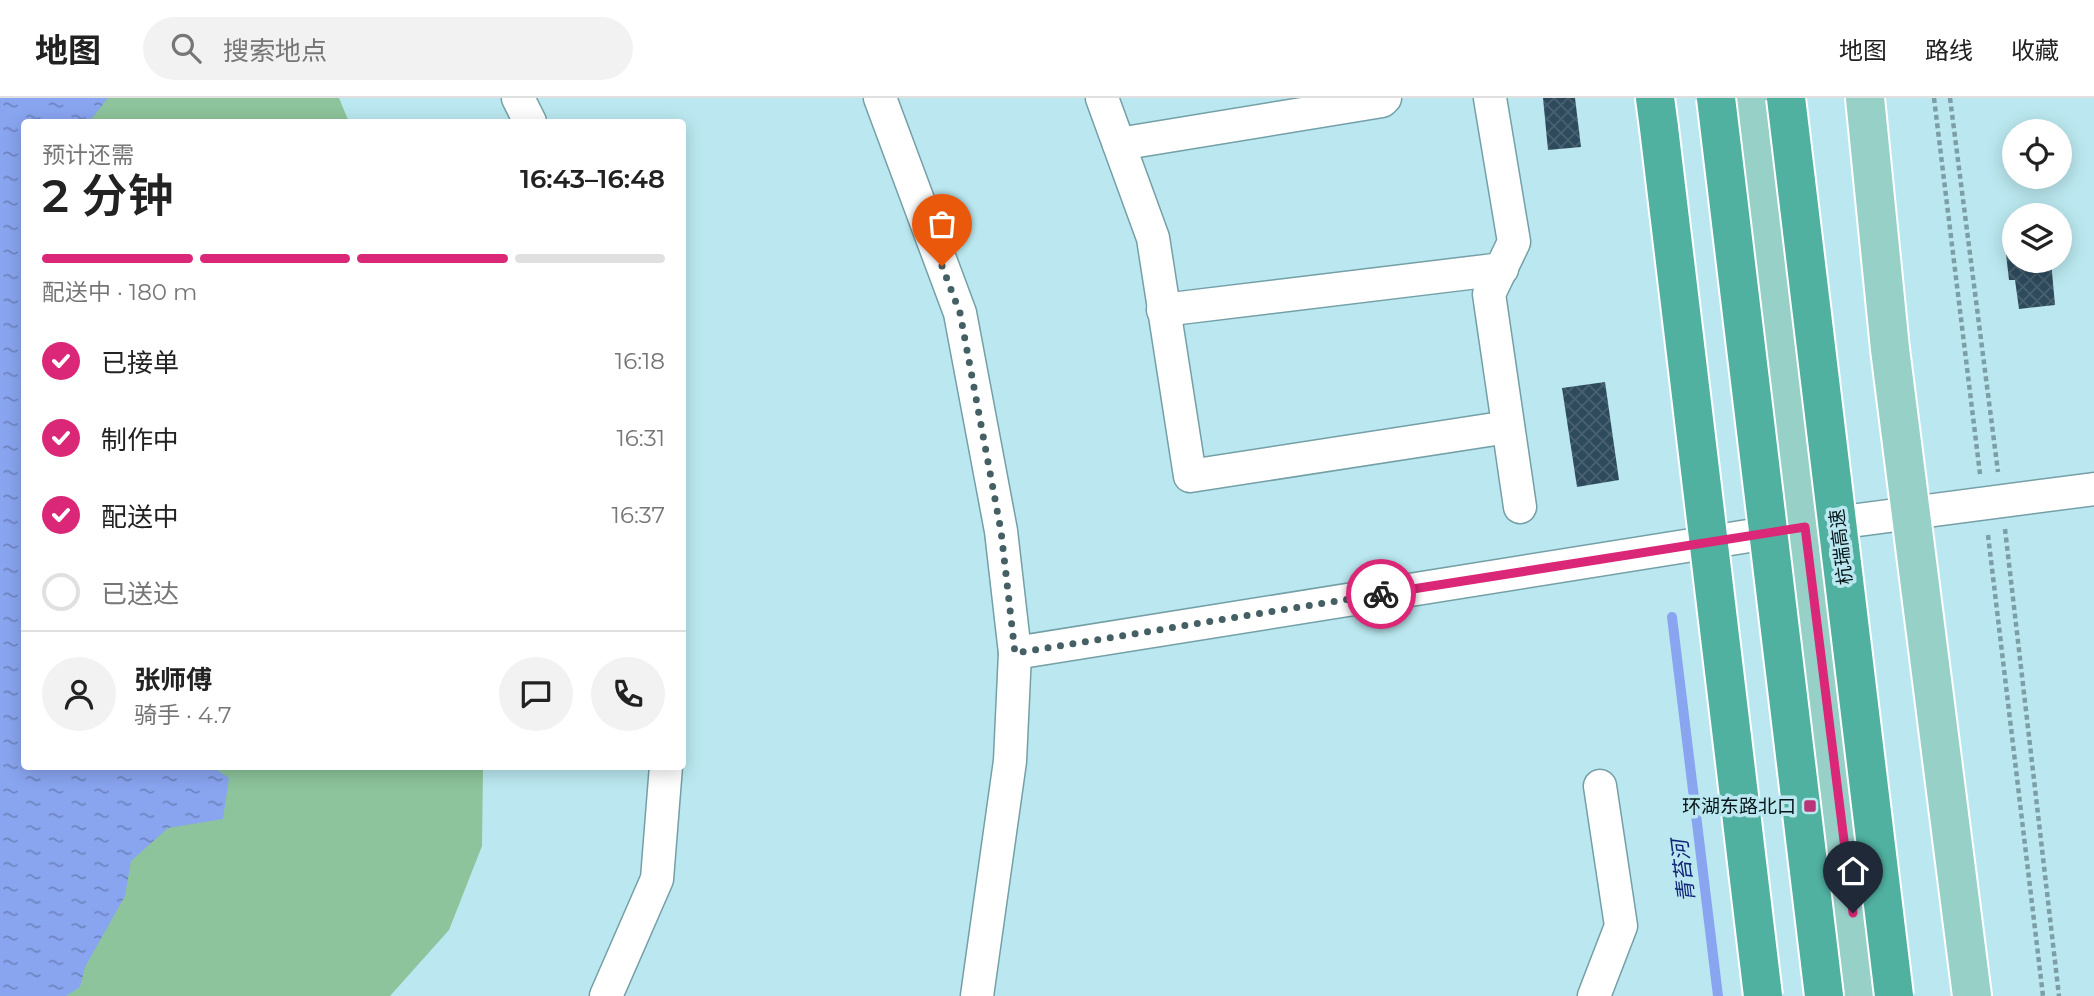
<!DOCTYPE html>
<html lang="zh">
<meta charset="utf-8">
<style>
body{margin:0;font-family:Montserrat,"Noto Sans SC",sans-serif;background:#f2f2f2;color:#222;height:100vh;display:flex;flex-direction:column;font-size:26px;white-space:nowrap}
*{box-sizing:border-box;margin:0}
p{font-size:23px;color:#767676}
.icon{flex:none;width:38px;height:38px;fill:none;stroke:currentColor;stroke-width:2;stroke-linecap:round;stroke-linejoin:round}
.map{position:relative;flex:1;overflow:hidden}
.drawer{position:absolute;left:21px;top:21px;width:665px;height:651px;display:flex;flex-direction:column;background:#fff;border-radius:7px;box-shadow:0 4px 18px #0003}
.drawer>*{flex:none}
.fabs{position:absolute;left:2002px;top:21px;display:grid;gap:14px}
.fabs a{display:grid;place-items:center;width:70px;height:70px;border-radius:50%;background:#fff;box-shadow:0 4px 18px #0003;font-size:35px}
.pin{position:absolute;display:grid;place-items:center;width:60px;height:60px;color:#fff;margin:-72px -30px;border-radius:50% 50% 50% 0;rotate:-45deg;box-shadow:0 0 7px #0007}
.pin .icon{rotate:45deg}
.courier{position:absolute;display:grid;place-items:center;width:70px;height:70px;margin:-35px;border:5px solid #db2777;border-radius:50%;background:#fff;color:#222;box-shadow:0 2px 9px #0007}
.headline em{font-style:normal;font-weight:600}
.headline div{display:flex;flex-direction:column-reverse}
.headline{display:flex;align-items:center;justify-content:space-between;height:119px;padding:0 21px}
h1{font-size:46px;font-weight:600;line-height:52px}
.bar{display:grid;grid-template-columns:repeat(4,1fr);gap:10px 7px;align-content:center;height:84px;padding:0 21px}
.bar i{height:9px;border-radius:5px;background:#e0e0e0}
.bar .selected{background:#db2777}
.bar p{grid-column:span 4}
.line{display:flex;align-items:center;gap:18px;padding:0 21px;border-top:2px solid #e0e0e0}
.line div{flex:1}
.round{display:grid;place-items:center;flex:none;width:74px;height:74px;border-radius:37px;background:#f2f2f2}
ol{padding:0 21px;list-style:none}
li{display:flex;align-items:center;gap:21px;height:77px}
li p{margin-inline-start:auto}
li .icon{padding:7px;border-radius:50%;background:#db2777;color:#fff;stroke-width:4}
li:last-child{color:#767676}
li i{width:38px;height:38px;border:4px solid #e0e0e0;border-radius:50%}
header{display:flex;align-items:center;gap:42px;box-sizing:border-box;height:98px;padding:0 35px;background:#fff;border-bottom:2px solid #e0e0e0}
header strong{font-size:33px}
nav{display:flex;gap:38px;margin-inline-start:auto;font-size:24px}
.search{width:490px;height:63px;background:#f2f2f2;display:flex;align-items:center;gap:18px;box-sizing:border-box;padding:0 24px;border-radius:38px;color:#767676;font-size:26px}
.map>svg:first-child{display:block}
.grass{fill:#8dc49b}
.water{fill:url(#water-ripples)}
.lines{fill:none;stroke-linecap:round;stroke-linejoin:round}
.stream{stroke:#89a5f0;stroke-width:10}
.building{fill:url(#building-cross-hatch)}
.street-casing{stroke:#749fa6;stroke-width:35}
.primary-casing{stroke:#fff;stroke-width:42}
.highway-casing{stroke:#fff;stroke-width:42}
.path{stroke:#7c9fa6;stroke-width:4.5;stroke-dasharray:5 3.5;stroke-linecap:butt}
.street{stroke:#fff;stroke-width:32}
.primary{stroke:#96d0c7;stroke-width:38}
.highway{stroke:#50b1a1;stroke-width:38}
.highway-bridge-casing{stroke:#fff;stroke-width:42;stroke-linecap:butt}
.highway-bridge{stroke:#50b1a1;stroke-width:38}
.done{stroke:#456064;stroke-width:7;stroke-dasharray:0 12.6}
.route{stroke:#db2777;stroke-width:9}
.poi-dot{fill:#ba3477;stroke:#bbe8f0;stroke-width:2.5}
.labels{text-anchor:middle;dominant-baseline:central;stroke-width:7;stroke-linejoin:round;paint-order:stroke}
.street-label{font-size:19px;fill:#051619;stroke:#bbe8f0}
.poi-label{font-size:19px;fill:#051619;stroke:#bbe8f0;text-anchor:end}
.water-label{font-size:21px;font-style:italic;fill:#132479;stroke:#bbe8f0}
</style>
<header>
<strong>地图</strong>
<div class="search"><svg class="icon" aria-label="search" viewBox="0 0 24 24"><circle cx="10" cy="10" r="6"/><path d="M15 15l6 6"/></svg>搜索地点</div>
<nav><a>地图</a><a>路线</a><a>收藏</a></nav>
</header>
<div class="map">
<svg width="2094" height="898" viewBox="0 0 2094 898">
<defs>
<pattern id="water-ripples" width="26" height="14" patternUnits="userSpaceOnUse" patternTransform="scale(1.75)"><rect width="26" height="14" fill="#89a5f0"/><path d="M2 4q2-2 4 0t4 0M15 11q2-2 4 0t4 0" fill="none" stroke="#6e85c2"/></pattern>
<pattern id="building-cross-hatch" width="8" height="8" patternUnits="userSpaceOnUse" patternTransform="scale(1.75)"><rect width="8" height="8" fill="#2e4b5e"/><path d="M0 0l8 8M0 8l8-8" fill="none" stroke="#496170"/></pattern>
</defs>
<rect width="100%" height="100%" fill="#bbe8f0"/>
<!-- grass -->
<path class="grass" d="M 0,0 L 339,0 L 349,24 L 24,24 L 24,668 L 483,669 L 482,748 L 449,832 L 390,898 L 0,898 Z"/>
<!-- water -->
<path class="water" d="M 0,0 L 108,0 L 89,24 L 24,24 L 24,668 L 213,669 L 229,680 L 223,721 L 168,730 L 131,763 L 125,798 L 85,869 L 80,889 L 66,898 L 0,898 Z"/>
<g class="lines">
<!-- stream -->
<path class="stream" d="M 1672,519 L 1718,898"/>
</g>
<!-- building -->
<g class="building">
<path d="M 1543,0 L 1575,0 L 1581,49 L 1548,52 Z"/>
<path d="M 2014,123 L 2014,163 L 2051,163 L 2055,207 L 2019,211 L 2015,182 L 2009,182 L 2004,138 L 2011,137 L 2009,124 Z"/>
<path d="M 1605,284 L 1619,382 L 1577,389 L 1562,290 Z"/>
</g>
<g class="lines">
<!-- street casing -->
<g class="street-casing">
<g id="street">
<path d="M 518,0 L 530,24"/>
<path d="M 880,0 L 960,215 L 1001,433 L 1015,555 L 1010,663 L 977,898"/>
<path d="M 1102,0 L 1153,140 L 1190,378 L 1508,329"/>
<path d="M 1490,0 L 1514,144 L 1489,196 L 1520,409"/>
<path d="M 1119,46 L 1382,3 L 1385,0"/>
<path d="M 1163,212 L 1502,171"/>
<path d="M 1015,555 L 1805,429 L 2094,391"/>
<path d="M 606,898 L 657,781 L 666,668"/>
<path d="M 1594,898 L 1621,828 L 1600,688"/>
</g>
</g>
<!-- primary casing -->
<g class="primary-casing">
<g id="primary">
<path d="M 1751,0 L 1864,898"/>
<path d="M 1865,0 L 1890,251 L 1972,898"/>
</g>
</g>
<!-- highway casing -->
<g class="highway-casing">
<path id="highway" d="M 1655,0 L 1659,30"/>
</g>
<!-- path -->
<g class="path">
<path d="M 1934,0 L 1980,376"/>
<path d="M 1950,0 L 1998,374"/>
<path d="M 2005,431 L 2059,898"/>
<path d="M 1988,437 L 2043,898"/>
</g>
<!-- street -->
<use href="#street" class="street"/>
<!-- primary -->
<use href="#primary" class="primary"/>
<!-- highway -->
<use href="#highway" class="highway"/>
<!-- highway-bridge casing -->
<g class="highway-bridge-casing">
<g id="highway-bridge">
<path d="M 1716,0 L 1824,898"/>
<path d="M 1786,0 L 1894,898"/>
<path d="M 1659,30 L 1763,898"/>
</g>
</g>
<!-- highway-bridge -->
<use href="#highway-bridge" class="highway-bridge"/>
</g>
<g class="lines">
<!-- done -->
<path class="done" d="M 942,168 L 960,215 L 1001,433 L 1015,555 L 1381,496"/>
<!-- route -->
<path class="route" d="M 1381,496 L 1805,429 L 1853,815"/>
</g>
<!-- markers -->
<rect class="poi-dot" x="1803" y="701" width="14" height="14" rx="3.5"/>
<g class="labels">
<!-- street labels -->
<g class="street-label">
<text transform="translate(1841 449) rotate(-97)">杭瑞高速</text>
</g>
<!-- poi labels -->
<g class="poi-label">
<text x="1796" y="708">环湖东路北口</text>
</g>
<!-- water labels -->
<g class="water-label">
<text transform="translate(1683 773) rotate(-97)">青苔河</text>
</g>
</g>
</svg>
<div class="fabs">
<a><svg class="icon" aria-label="locate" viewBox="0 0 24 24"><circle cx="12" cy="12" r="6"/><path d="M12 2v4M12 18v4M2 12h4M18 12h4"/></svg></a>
<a><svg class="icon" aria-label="layers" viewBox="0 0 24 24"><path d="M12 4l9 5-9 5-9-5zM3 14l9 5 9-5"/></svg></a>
</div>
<div class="pin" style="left:942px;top:168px;background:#ea580c"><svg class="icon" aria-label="bag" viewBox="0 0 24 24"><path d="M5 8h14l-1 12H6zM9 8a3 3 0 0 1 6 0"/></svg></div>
<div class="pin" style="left:1853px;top:815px;background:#1f2937"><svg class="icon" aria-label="home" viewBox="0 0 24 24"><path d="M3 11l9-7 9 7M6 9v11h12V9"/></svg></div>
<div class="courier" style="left:1381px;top:496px"><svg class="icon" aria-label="bike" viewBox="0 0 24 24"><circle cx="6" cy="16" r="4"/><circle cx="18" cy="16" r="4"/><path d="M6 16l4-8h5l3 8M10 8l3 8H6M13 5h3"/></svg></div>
<section class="drawer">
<div class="headline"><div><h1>2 分钟</h1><p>预计还需</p></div><em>16:43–16:48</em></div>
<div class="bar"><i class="selected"></i><i class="selected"></i><i class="selected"></i><i></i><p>配送中 · 180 m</p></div>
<ol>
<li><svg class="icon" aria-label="check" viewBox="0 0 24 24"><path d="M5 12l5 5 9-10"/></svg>已接单<p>16:18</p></li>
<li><svg class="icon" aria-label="check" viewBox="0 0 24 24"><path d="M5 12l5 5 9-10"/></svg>制作中<p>16:31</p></li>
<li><svg class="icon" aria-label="check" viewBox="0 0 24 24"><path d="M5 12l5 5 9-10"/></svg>配送中<p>16:37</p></li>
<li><i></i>已送达</li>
</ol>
<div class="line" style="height:126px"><a class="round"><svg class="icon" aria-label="person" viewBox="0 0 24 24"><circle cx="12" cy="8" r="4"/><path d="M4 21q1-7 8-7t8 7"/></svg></a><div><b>张师傅</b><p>骑手 · 4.7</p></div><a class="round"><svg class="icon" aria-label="chat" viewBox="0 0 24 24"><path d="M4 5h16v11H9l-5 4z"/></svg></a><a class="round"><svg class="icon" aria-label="phone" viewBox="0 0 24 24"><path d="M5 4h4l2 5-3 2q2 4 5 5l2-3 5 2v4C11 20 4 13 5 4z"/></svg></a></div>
</section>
</div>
